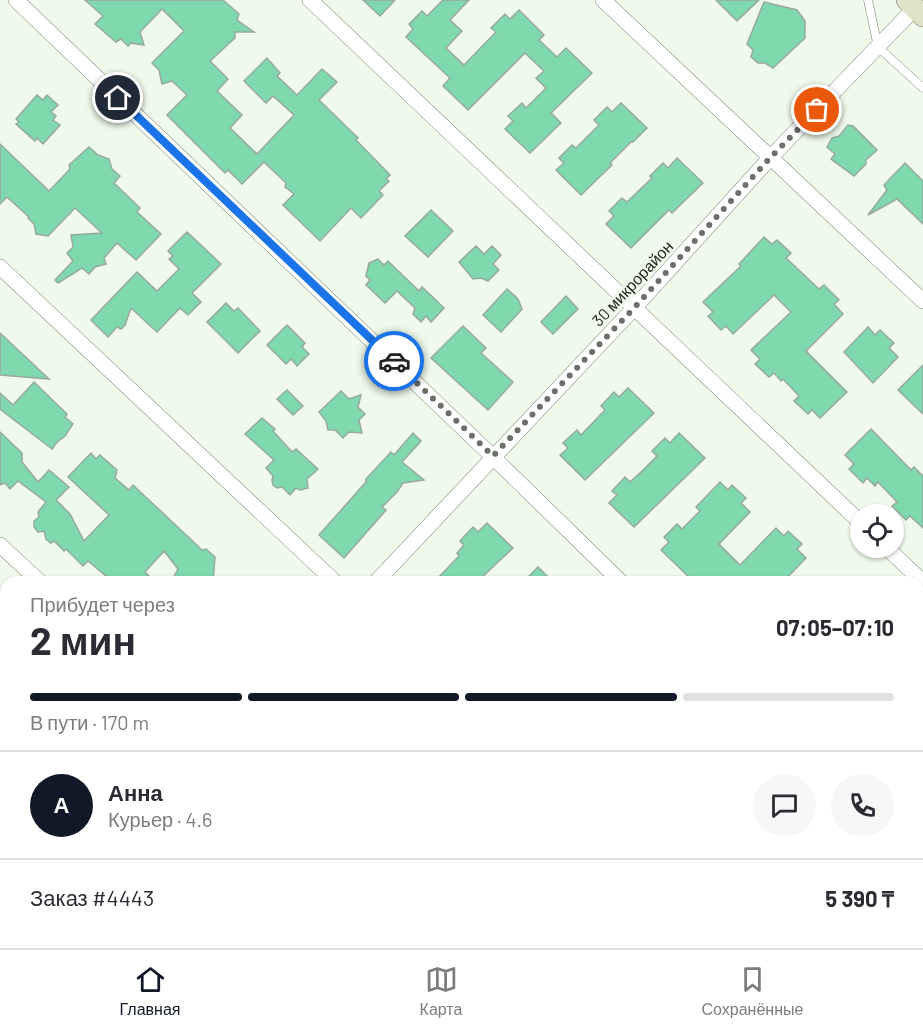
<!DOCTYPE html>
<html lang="ru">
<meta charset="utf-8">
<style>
body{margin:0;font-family:Barlow,sans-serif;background:#f7f7f7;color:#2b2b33;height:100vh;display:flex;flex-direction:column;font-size:22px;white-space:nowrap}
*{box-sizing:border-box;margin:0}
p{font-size:20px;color:#7c7c81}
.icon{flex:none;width:33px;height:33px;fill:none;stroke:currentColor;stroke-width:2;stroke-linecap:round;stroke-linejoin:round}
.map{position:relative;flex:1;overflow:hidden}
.side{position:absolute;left:0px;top:576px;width:924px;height:372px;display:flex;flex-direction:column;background:#fff;border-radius:18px 18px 0 0;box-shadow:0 2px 4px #0004}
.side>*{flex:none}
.fabs{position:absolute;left:850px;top:504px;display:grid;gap:12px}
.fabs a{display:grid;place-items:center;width:54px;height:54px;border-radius:50%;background:#fff;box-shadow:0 2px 4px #0004;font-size:30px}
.pin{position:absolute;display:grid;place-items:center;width:51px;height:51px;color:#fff;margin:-26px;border:3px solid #fff;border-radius:50%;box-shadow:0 2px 6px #0007}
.courier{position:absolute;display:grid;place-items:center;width:60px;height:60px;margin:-30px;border:4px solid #1a73e8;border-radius:50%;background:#fff;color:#222;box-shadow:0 2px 8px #0007}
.head em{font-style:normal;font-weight:700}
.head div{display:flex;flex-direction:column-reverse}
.head{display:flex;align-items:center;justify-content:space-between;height:102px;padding:0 30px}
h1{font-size:39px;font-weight:700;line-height:45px}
.bar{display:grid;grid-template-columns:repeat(4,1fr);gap:9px 6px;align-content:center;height:72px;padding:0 30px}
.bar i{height:8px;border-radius:4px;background:#e1e1e2}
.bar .current{background:#111827}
.bar p{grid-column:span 4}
.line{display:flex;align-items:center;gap:15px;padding:0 30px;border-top:2px solid #e1e1e2}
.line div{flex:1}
.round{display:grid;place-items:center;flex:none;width:63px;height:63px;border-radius:32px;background:#f7f7f7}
.tabs{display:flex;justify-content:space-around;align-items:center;height:84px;border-top:2px solid #e1e1e2;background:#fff;font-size:16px;color:#7c7c81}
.tabs a{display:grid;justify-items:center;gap:3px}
.tabs .current{color:#111827}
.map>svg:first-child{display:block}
.green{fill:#e8d38f}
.building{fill:#80d9ad;stroke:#97a99f;stroke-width:1.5}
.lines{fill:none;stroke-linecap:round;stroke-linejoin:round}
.lane-casing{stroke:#798476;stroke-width:9}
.street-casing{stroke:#798476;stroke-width:16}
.secondary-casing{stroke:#798476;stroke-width:22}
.lane{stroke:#fff;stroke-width:8}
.street{stroke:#fff;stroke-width:15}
.secondary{stroke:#dfe3c8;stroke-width:21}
.done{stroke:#6a7168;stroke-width:6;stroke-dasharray:0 10.8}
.route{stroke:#1a73e8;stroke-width:8}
.labels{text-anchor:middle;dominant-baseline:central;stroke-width:6;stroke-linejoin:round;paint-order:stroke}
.street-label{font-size:16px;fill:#232721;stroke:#effaeb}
</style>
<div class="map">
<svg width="923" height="948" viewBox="0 0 923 948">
<rect width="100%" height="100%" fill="#effaeb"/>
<!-- green -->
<path class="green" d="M 0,602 L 6,608 L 6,698 L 0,701 Z"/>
<!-- building -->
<g class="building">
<path d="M 85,0 L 223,0 L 239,14 L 237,20 L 254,32 L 235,32 L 235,38 L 210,61 L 228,79 L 217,91 L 242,115 L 230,128 L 257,154 L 294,115 L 273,96 L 266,103 L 244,81 L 267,58 L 280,73 L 277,76 L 297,95 L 322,69 L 337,82 L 319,100 L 358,138 L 356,140 L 390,175 L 386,179 L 389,181 L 379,191 L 383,195 L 361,218 L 351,208 L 320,241 L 283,205 L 294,194 L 285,187 L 286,183 L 264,162 L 242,184 L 228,170 L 225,173 L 167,115 L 187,95 L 172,81 L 162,84 L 159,70 L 152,63 L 184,31 L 162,9 L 140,32 L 144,45 L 131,43 L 128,46 L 121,39 L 116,42 L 95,24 L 103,16 Z"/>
<path d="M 363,0 L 395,0 L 380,16 Z"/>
<path d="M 443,0 L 469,0 L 450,20 L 462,31 L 446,48 L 464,65 L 496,32 L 491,28 L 505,14 L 510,19 L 519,10 L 544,35 L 539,40 L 557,57 L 566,48 L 592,73 L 551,113 L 561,123 L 530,153 L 505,129 L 513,121 L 508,116 L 522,103 L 526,108 L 546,88 L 536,78 L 544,71 L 525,53 L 468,110 L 443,86 L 450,78 L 406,37 L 413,29 L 409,24 L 422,11 L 427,16 Z"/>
<path d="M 716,0 L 759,0 L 737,21 Z"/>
<path d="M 764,2 L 797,10 L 805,21 L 805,38 L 773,68 L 765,63 L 758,63 L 751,57 L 753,50 L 747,44 Z"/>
<path d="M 37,95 L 43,100 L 47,95 L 58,105 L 51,112 L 56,116 L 53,120 L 60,125 L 43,144 L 37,138 L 35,141 L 16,124 L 19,122 L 16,119 Z"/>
<path d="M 621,103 L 647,128 L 633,142 L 631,142 L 610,163 L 612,165 L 581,195 L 556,170 L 564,163 L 559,158 L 572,145 L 576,148 L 599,125 L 594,120 L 607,107 L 612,112 Z"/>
<path d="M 848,125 L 853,126 L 877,150 L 866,160 L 866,164 L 854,176 L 831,159 L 835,154 L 827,147 L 832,138 L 839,136 Z"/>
<path d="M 0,144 L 49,191 L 70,169 L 69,165 L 89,147 L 98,155 L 109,159 L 112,169 L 120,176 L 114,183 L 140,208 L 137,212 L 161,234 L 136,260 L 117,243 L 104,258 L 106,264 L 95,267 L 89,274 L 82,268 L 58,283 L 55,280 L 73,261 L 67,253 L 73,247 L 71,235 L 102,233 L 75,208 L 48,236 L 36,234 L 34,224 L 28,218 L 29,217 L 7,197 L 0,204 Z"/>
<path d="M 677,158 L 703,183 L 672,213 L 669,210 L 631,248 L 606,224 L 614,216 L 609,211 L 622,198 L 627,202 L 652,178 L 650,176 L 663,163 L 668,168 Z"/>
<path d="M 905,163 L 923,181 L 923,224 L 897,199 L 868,215 L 887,190 L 884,185 Z"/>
<path d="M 431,210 L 453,231 L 428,257 L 405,236 Z"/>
<path d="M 187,232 L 221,264 L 192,293 L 201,302 L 188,315 L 180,308 L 157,332 L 131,308 L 125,325 L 121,329 L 117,327 L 108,337 L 91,320 L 137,272 L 157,291 L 179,269 L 169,259 L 173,256 L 168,251 Z"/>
<path d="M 764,237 L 772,244 L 777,240 L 791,253 L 786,258 L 819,289 L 824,285 L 839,300 L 834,304 L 843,314 L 806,351 L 847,392 L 820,418 L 812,410 L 808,414 L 794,401 L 799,396 L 783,379 L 781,381 L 774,373 L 769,377 L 755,364 L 760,359 L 751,350 L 791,312 L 774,295 L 733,334 L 726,326 L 721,330 L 708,316 L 713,312 L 703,302 L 741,266 L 739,264 Z"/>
<path d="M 476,246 L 484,254 L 492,246 L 501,255 L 493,264 L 499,270 L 488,281 L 481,278 L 473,279 L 459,262 Z"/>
<path d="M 378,259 L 384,265 L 388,261 L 419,291 L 422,287 L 444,308 L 431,322 L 426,316 L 421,322 L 413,314 L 415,308 L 397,291 L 385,303 L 366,285 L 370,280 L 366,276 L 369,263 Z"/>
<path d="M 507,289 L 518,299 L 522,309 L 501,332 L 483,315 Z"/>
<path d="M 566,296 L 578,309 L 553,334 L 541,322 Z"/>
<path d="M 226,303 L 234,311 L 238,308 L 260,331 L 238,353 L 207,322 Z"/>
<path d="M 287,325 L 305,343 L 302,347 L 309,354 L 297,366 L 291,359 L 286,364 L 267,345 Z"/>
<path d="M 463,326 L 486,348 L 481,353 L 513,382 L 488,410 L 431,358 Z"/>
<path d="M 868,327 L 875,335 L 880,330 L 894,343 L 889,348 L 898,357 L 873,383 L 844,352 Z"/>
<path d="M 0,333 L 49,379 L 0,375 Z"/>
<path d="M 923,365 L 923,414 L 898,390 Z"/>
<path d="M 34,382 L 67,414 L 65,417 L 73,424 L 65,436 L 57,442 L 52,449 L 0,409 L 0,393 L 13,405 Z"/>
<path d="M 628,388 L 654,413 L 585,480 L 560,455 L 568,448 L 563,443 L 577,430 L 581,435 L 605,410 L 601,406 L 614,392 L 619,397 Z"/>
<path d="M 287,390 L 303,406 L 293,415 L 277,399 Z"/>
<path d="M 341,391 L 349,399 L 361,395 L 358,407 L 365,414 L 359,420 L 362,433 L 349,432 L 343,438 L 335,430 L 328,430 L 326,421 L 319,412 Z"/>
<path d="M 262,418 L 275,429 L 273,431 L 292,452 L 296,449 L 318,469 L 307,479 L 308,488 L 300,490 L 296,488 L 290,495 L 282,487 L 277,488 L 273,485 L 272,480 L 273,476 L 266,468 L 274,460 L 245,434 Z"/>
<path d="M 871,429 L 911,470 L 914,467 L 923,476 L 923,528 L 910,516 L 906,520 L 892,506 L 897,502 L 878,482 L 875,486 L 867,478 L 863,483 L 849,469 L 854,464 L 845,455 Z"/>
<path d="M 0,432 L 22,453 L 22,462 L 38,482 L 49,470 L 69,487 L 56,500 L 70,514 L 84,541 L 109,515 L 68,477 L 91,453 L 96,459 L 100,455 L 117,470 L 115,478 L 129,490 L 133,485 L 202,550 L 206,549 L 215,557 L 213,582 L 192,582 L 188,579 L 183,582 L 171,582 L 178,569 L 164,551 L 145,572 L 155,582 L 113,582 L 88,561 L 83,566 L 66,549 L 64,551 L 54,541 L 51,543 L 46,539 L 44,531 L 38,532 L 34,527 L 34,521 L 39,517 L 38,512 L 46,502 L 18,481 L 10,489 L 5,483 L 0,485 Z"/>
<path d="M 413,433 L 421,441 L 402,462 L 424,480 L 403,483 L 397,492 L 382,507 L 386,510 L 344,558 L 319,535 L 366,482 L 366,479 L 391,452 L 394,455 Z"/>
<path d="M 679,433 L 705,458 L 634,527 L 609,503 L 617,495 L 612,491 L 625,477 L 630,482 L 640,473 L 657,456 L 652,451 L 665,438 L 670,443 Z"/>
<path d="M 720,482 L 728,490 L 732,485 L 746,498 L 741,503 L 750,512 L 719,544 L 740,565 L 776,528 L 784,536 L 788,531 L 802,544 L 797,549 L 806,558 L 783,582 L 694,582 L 661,550 L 669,542 L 664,537 L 677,524 L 682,529 L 700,511 L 696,507 Z"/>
<path d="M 487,523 L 513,548 L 477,582 L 434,582 L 459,556 L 457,553 L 464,545 L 460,541 L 473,527 L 478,532 Z"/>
<path d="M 538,567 L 553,582 L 523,582 Z"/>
</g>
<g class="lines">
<!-- lane casing -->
<g class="lane-casing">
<g id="lane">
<path d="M 868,0 L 878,47 L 923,88"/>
<path d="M 0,848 L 6,842"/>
<path d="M 241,942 L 247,948"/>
<path d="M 419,942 L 426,948"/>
<path d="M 162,948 L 168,942"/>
<path d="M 589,948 L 594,942"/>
</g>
</g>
<!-- street casing -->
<g class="street-casing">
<g id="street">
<path d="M 16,0 L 493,457 L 621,582"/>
<path d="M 310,0 L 861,523"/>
<path d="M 603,0 L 923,301"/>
<path d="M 0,267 L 335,582"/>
<path d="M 0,545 L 40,582"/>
<path d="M 887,548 L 923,582"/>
<path d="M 376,582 L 635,307 L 770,158 L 915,8"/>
<path d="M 918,857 L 923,861"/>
<path d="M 918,928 L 923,922"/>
<path d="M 712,942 L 718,948"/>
<path d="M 25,948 L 31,942"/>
<path d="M 900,948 L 906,942"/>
</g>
</g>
<!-- secondary casing -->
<g class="secondary-casing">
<path id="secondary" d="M 907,0 L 923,16"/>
</g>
<!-- lane -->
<use href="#lane" class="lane"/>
<!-- street -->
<use href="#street" class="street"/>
<!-- secondary -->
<use href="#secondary" class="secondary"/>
</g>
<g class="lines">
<!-- done -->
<path class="done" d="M 394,361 L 493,456 L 635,307 L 770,158 L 817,110"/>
<!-- route -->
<path class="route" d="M 118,98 L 394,361"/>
</g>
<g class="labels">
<!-- street labels -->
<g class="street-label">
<text transform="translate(632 283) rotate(-47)">30 микрорайон</text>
</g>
</g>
</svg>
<div class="fabs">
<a><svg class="icon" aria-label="locate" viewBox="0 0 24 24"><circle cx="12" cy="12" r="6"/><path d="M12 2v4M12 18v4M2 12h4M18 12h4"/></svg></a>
</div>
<div class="pin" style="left:817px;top:110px;background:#ea580c"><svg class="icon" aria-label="bag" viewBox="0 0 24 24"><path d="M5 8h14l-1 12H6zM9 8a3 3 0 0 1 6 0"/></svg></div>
<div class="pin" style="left:118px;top:98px;background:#1f2937"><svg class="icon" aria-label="home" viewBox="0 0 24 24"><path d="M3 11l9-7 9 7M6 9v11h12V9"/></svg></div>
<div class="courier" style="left:394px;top:361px"><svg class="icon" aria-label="car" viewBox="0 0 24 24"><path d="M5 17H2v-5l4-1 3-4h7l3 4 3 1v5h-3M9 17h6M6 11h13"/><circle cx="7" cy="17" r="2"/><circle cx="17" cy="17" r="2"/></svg></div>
<section class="side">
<div class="head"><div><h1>2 мин</h1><p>Прибудет через</p></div><em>07:05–07:10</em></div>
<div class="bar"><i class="current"></i><i class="current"></i><i class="current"></i><i></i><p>В пути · 170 m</p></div>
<div class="line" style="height:108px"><b class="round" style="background:#111827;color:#fff">А</b><div><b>Анна</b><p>Курьер · 4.6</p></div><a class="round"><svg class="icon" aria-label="chat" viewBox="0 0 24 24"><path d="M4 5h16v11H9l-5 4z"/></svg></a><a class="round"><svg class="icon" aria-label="phone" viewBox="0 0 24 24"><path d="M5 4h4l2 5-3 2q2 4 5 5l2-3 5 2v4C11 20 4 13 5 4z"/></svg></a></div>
<div class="line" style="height:78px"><div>Заказ #4443</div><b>5 390 ₸</b></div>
</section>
</div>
<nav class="tabs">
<a class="current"><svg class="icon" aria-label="home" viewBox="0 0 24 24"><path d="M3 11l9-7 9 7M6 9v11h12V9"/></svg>Главная</a>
<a><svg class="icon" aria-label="map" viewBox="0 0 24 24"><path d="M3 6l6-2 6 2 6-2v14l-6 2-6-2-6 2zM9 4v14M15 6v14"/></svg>Карта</a>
<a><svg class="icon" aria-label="saved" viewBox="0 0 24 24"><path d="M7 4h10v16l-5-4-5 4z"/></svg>Сохранённые</a>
</nav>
